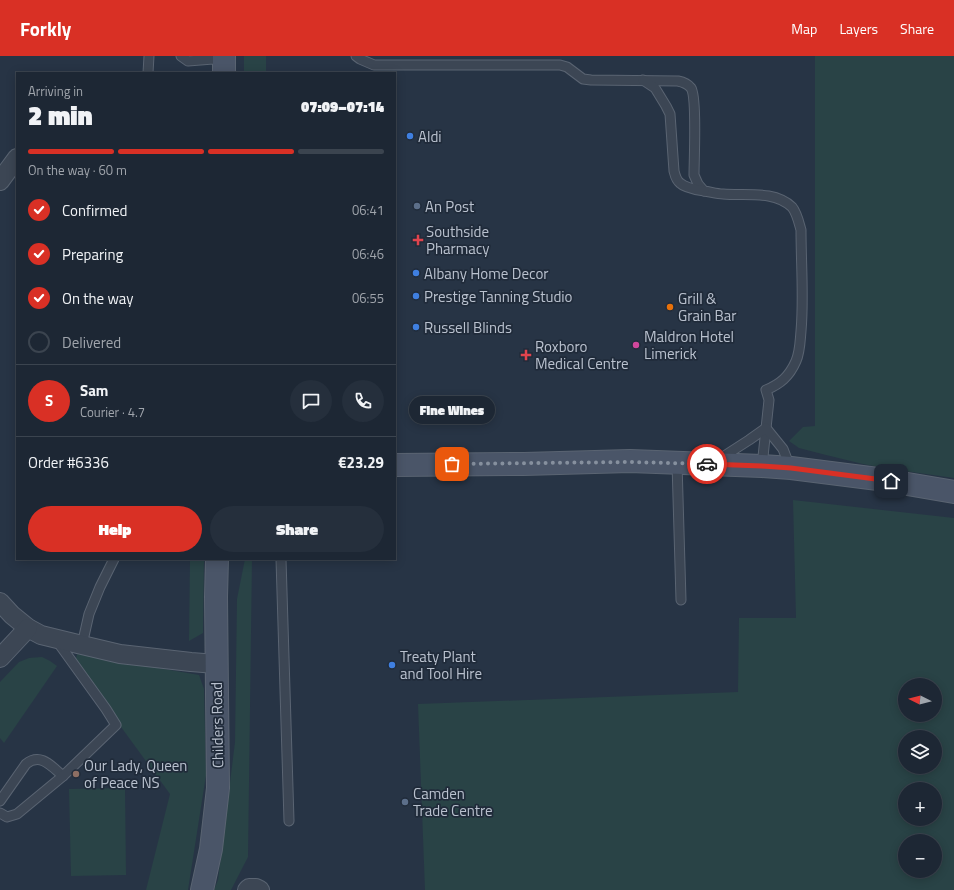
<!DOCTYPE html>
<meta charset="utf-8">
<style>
body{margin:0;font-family:"Titillium Web",sans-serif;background:#252f3c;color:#f1f3f6;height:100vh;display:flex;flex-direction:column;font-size:15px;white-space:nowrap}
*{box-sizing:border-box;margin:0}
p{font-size:13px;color:#a0a5ac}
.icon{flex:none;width:22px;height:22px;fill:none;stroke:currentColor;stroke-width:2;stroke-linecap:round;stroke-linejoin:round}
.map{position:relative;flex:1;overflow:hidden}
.sheet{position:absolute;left:16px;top:16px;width:380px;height:488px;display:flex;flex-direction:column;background:#1d2734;border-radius:0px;box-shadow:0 2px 10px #0003,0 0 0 1px #3b444f}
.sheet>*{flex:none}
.needle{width:26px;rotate:276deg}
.fabs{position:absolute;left:898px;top:622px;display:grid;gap:8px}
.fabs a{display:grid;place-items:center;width:44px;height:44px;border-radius:50%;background:#1d2734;box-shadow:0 2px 10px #0003,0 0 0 1px #3b444f;font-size:20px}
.pin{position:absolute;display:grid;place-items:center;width:34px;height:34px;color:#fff;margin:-17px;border-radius:8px;box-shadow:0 2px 6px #0006}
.courier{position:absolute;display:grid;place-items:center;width:40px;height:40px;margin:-20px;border:3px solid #d93025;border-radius:50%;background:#fff;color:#222;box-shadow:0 1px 5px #0007}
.bubble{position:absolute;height:28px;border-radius:14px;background:#1d2734;box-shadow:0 2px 10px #0003,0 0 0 1px #3b444f;font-size:13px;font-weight:800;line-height:28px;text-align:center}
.overview em{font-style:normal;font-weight:800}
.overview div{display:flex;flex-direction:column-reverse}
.overview{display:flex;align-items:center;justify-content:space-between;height:68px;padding:0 12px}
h1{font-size:26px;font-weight:800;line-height:30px}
.bar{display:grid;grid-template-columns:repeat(4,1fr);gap:6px 4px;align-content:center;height:48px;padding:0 12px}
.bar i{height:5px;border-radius:3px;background:#3b444f}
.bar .current{background:#d93025}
.bar p{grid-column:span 4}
.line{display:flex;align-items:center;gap:10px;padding:0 12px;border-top:1px solid #3b444f}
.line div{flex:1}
.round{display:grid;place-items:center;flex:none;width:42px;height:42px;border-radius:21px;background:#252f3c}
ol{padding:0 12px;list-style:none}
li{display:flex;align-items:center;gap:12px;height:44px}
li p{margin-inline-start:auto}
li .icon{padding:4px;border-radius:50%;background:#d93025;color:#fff;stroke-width:4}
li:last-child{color:#a0a5ac}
li i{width:22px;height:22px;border:2px solid #3b444f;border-radius:50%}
.action{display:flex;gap:8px;margin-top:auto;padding:8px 12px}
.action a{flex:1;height:46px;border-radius:24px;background:#d93025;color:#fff;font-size:16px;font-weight:800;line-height:46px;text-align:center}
.action a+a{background:#252f3c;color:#f1f3f6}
header{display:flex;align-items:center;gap:24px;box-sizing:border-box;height:56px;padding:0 20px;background:#d93025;color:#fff}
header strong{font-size:19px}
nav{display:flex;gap:22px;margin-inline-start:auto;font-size:14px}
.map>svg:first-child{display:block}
.green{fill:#294346;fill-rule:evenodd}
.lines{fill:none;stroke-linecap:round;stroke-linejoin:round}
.lane-casing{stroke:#5a6472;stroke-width:11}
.street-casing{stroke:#5a6472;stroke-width:20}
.secondary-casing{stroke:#5a6472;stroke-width:24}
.lane{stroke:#3c4654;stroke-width:9}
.street{stroke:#3c4654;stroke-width:18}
.secondary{stroke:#4a5568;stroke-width:22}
.done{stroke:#86909e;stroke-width:4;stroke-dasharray:0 7.2}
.route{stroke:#d93025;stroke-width:5}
.shop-dot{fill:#3f7fe0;stroke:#202b3a;stroke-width:1.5}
.service-dot{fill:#5c6f8a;stroke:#202b3a;stroke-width:1.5}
.health-dot{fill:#e0444e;stroke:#202b3a;stroke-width:1.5}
.food-dot{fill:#e8710a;stroke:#202b3a;stroke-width:1.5}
.hotel-dot{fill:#d1479c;stroke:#202b3a;stroke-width:1.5}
.education-dot{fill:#8d6e63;stroke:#202b3a;stroke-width:1.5}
.labels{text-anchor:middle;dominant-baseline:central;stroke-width:3.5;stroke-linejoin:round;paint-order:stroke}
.poi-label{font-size:15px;fill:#b9c1ce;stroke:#202b3a;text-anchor:start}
.street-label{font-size:15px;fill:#b9c1ce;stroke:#202b3a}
</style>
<header>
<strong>Forkly</strong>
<nav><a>Map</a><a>Layers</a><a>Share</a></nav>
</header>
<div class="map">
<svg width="954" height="834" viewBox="0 0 954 834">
<rect width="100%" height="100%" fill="#273445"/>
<!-- green -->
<g class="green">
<rect x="244" y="0" width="22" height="17"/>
<path d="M 815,0 L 954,0 L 954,422 L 884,412 L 863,408 L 826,399 L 799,392 L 789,385 L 803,371 L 815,370 Z"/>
<path d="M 793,444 L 954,462 L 954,834 L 425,834 L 418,648 L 738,636 L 739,562 L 796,562 ZM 905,629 L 935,629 L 935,659 L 905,659 ZM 905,681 L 935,681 L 935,711 L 905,711 ZM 905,733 L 935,733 L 935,763 L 905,763 ZM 905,785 L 935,785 L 935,815 L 905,815 Z"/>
<path d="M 190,503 L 204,503 L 203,577 L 189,585 Z"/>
<path d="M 245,503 L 252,503 L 248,801 L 231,834 L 214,834 L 218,824 L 235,686 L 237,543 Z"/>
<path d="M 77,598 L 199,619 L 204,633 L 206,719 L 188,834 L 146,834 L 170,738 L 75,608 Z"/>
<path d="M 42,601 L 50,605 L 57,610 L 4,687 L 0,682 L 0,626 L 19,606 L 29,602 Z"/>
<path d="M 125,732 L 126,819 L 71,820 L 69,733 Z"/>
</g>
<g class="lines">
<!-- lane casing -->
<g class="lane-casing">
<g id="lane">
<path d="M 181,0 L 188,5 L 213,3 L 224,4"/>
<path d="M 356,0 L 360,3 L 374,9 L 560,9 L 567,11 L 583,23 L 591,24 L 678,25 C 683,26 687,27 691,32 C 697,41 694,105 694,119 L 698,128 L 704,135 C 711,136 717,138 723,138 C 746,140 774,134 792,151 C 797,157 799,167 801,174 C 801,208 804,242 801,275 C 800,286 800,296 796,305 C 789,321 780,328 766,334 L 769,344 L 762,410"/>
<path d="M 148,17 L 149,0"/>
<path d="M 643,24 L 655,32 L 666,50 L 670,58 L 674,115 C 675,119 676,124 680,127 C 685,132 698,134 704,135"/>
<path d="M 718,404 L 749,384 L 766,372 L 783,393 L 790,411"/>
<path d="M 677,407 L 681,544"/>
<path d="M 281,503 L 289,765"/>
<path d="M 82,589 L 89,558 L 100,531 L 114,503"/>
<path d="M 0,745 L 26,708 C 41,696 52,711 63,720"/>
<path d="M 0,757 L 7,761 L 17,758 L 63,720 L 116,669 L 106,653 L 57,585"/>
</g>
</g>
<!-- street casing -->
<g class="street-casing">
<g id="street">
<path d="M 0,125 L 17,102"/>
<path d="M 0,546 L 12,559 L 28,572 L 41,579 L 82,589 L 120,598 L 191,606 L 216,608"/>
<path d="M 0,602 L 28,572"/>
<path d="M 247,834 L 249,832 L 256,832 L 260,834"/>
</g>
</g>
<!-- secondary casing -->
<g class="secondary-casing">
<g id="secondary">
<path d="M 224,17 L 224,0"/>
<path d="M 395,409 L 524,408 L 630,405 L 762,410 L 791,412 L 878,423 L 954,436"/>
<path d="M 202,834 L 211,793 L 218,732 L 216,541 L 217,503"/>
</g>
</g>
<!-- lane -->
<use href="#lane" class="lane"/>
<!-- street -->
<use href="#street" class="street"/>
<!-- secondary -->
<use href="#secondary" class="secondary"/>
</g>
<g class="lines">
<!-- done -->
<path class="done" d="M 452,408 L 630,406 L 707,408"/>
<!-- route -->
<path class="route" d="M 707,408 L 762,410 L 791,412 L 891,425"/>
</g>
<!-- markers -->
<g class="shop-dot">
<circle cx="410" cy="80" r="4"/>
<circle cx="416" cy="217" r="4"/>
<circle cx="416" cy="240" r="4"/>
<circle cx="416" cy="271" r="4"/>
<circle cx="392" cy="609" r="4"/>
</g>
<g class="service-dot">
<circle cx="417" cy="150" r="4"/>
<circle cx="405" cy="746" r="4"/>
</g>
<g class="health-dot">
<path d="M416 178h4v4h4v4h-4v4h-4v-4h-4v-4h4z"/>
<path d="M524 293h4v4h4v4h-4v4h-4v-4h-4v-4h4z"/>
</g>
<circle class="food-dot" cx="670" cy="251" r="4"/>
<circle class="hotel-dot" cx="636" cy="289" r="4"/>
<circle class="education-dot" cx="76" cy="718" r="4"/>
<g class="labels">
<!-- poi labels -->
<g class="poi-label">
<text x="418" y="80">Aldi</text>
<text x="425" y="150">An Post</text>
<text x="426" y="175">Southside<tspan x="426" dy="17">Pharmacy</tspan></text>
<text x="424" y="217">Albany Home Decor</text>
<text x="424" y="240">Prestige Tanning Studio</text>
<text x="678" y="242">Grill &amp;<tspan x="678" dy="17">Grain Bar</tspan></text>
<text x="424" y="271">Russell Blinds</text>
<text x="644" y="280">Maldron Hotel<tspan x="644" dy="17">Limerick</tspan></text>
<text x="535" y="290">Roxboro<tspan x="535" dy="17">Medical Centre</tspan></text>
<text x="400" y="600">Treaty Plant<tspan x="400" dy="17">and Tool Hire</tspan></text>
<text x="84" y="709">Our Lady, Queen<tspan x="84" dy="17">of Peace NS</tspan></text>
<text x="413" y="737">Camden<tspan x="413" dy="17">Trade Centre</tspan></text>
</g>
<!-- street labels -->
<g class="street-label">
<text transform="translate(217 669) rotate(-91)">Childers Road</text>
</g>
</g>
</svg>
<div class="fabs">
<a><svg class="needle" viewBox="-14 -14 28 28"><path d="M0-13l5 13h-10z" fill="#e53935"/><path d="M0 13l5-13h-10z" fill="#a0a5ac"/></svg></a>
<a><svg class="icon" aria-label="layers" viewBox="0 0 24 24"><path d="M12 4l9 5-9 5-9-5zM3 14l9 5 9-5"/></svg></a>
<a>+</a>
<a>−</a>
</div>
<div class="pin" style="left:452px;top:408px;background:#ea580c"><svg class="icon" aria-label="bag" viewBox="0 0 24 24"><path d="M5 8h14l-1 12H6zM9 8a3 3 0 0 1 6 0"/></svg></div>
<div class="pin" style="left:891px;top:425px;background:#1f2937"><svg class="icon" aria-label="home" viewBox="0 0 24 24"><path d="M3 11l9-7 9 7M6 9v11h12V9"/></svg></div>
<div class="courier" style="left:707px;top:408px"><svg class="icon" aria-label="car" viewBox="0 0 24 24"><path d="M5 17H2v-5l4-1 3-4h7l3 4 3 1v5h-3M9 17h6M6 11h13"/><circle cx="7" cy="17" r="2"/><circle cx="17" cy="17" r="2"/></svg></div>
<div class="bubble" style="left:409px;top:340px;width:86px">Fine Wines</div>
<section class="sheet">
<div class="overview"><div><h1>2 min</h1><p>Arriving in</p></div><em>07:09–07:14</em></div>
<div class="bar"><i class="current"></i><i class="current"></i><i class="current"></i><i></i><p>On the way · 60 m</p></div>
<ol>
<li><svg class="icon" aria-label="check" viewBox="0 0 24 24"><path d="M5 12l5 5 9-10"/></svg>Confirmed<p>06:41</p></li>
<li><svg class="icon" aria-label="check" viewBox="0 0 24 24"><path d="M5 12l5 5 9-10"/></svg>Preparing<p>06:46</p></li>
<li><svg class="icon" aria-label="check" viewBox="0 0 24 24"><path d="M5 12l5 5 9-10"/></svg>On the way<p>06:55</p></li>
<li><i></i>Delivered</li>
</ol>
<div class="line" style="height:72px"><b class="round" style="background:#d93025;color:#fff">S</b><div><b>Sam</b><p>Courier · 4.7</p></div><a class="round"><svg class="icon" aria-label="chat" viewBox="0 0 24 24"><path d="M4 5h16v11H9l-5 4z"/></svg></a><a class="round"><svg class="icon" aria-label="phone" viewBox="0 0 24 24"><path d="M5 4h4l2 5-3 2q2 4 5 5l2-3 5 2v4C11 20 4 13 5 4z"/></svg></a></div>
<div class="line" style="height:52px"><div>Order #6336</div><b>€23.29</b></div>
<div class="action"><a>Help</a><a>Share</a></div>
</section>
</div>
